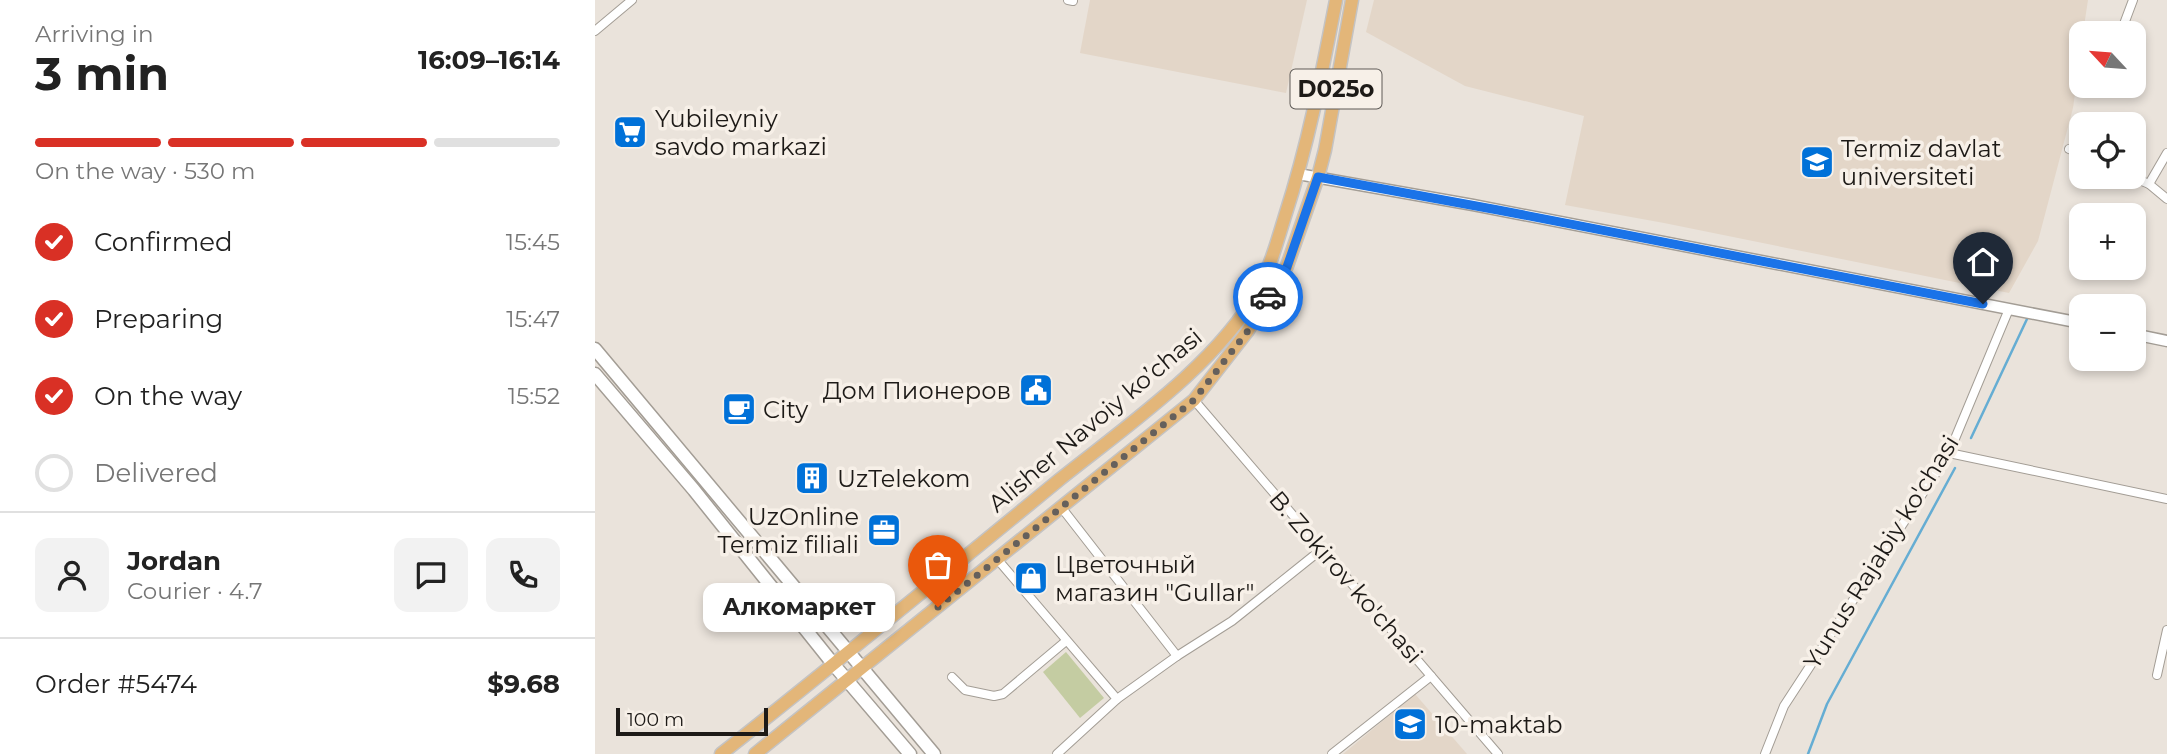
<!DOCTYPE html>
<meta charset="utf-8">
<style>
body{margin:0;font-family:Montserrat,sans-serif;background:#f2f2f2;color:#222;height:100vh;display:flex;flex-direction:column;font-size:26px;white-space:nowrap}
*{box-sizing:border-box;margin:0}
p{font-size:23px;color:#767676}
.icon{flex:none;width:38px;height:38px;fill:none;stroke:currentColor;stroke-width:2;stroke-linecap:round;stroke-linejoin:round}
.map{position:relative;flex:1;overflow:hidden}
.panel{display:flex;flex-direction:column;background:#fff;width:595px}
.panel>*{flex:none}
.needle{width:46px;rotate:296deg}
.tools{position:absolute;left:1474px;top:21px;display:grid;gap:14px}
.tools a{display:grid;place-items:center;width:77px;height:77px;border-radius:14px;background:#fff;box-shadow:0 4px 10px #0003;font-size:35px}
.scale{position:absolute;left:21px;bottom:18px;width:152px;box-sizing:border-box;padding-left:7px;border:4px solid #1d1a17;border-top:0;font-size:19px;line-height:24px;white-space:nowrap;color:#1d1a17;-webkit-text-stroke:5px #f7f0e8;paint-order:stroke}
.pin{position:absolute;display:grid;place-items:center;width:60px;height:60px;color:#fff;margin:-72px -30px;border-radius:50% 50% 50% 0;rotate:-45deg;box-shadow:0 0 7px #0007}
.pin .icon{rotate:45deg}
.courier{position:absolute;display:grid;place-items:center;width:70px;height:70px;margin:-35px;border:5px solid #1a73e8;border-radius:50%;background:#fff;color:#222;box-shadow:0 2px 9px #0007}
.bubble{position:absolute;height:49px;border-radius:14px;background:#fff;box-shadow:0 4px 10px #0003;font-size:23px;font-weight:700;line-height:49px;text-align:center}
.summary em{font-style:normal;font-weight:700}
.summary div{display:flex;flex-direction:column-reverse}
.summary{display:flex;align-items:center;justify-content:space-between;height:119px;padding:0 35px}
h1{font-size:46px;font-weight:700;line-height:52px}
.bar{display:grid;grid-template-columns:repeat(4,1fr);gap:10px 7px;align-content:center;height:84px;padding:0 35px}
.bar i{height:9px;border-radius:5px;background:#e0e0e0}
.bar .current{background:#d93025}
.bar p{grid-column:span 4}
.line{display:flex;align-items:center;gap:18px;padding:0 35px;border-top:2px solid #e0e0e0}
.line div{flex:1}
.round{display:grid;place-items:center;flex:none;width:74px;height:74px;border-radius:14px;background:#f2f2f2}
ol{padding:0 35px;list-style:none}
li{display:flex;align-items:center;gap:21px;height:77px}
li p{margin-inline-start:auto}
li .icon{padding:7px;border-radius:50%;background:#d93025;color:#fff;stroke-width:4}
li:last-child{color:#767676}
li i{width:38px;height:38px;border:4px solid #e0e0e0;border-radius:50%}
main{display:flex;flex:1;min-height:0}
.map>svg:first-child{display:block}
.built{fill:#e3d6c8}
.pitch{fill:#c4cca2}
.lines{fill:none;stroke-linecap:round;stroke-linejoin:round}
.stream{stroke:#65add3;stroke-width:2.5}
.minor-casing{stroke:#a39d95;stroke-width:10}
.tertiary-casing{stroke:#a39d95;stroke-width:13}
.secondary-casing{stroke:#a39d95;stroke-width:15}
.primary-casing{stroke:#c4c3c3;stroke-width:15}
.minor{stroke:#fff;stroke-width:8}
.tertiary{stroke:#fff;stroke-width:10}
.secondary{stroke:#fff;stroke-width:12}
.primary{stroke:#e3b679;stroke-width:12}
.done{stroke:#65605c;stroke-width:7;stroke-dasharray:0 12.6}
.route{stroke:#1a73e8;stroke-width:9}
.labels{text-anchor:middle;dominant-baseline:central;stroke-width:7;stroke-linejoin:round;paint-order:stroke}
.shield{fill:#f7f0e8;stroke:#5e5a56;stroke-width:2}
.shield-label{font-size:23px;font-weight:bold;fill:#1d1a17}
.poi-label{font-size:24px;fill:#1d1a17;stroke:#f7f0e8;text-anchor:start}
.street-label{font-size:24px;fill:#1d1a17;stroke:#f7f0e8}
</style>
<main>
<section class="panel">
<div class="summary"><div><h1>3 min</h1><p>Arriving in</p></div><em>16:09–16:14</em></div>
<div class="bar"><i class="current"></i><i class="current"></i><i class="current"></i><i></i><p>On the way · 530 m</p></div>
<ol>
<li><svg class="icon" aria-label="check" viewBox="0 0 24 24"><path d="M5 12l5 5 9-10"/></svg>Confirmed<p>15:45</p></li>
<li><svg class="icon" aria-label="check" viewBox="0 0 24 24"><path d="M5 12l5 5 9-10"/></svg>Preparing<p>15:47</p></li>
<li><svg class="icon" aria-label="check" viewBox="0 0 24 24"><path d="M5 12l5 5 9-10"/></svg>On the way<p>15:52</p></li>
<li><i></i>Delivered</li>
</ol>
<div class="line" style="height:126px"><a class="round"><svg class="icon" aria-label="person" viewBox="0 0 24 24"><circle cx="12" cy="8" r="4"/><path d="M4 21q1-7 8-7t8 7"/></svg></a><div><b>Jordan</b><p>Courier · 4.7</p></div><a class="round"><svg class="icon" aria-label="chat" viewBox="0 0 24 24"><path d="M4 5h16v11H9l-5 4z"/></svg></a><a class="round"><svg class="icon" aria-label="phone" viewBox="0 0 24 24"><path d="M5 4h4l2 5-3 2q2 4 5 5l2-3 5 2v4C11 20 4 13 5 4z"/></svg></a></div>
<div class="line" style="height:91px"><div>Order #5474</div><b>$9.68</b></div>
</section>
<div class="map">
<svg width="1572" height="754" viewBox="0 0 1572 754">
<rect width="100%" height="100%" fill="#eae3db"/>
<!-- built -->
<g class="built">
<path d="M 495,0 L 712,0 L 691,93 L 485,53 Z"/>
<path d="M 779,0 L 1493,0 L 1488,33 L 1486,33 L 1486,50 L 1478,108 L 1443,241 L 1414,293 L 1069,223 L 970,205 L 989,116 L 870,86 L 771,32 Z"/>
<path d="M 820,694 L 872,754 L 748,754 Z"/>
</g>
<!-- pitch -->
<path class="pitch" d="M 471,652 L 509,698 L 485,718 L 448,672 Z"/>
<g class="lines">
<!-- stream -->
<g class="stream">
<path d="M 1376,438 L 1432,319"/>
<path d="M 1213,754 L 1232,704 L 1360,468"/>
</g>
<!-- minor casing -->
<g class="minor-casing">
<g id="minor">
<path d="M 473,0 L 478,1"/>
<path d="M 1529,24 L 1538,0"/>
<path d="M 0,31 L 37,0"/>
<path d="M 1474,149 L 1486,154"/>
<path d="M 1537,177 L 1554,184 L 1572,199"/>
<path d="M 1554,184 L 1572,153"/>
<path d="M 599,400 L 903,754"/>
<path d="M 1354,453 L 1572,499"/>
<path d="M 466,507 L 582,656"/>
<path d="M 403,560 L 522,699 L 462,754"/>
<path d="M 1562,675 L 1572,630"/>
<path d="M 357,677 L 370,690 L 399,696 L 408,694 L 471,641"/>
<path d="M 522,699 L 582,656 L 637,621 L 727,549"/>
<path d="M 737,754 L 836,676"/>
<path d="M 1170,754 L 1189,706 L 1354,453 L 1414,309"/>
</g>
</g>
<!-- tertiary casing -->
<g class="tertiary-casing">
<g id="tertiary">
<path d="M 703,174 L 878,205 L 1486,323"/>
<path d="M 1538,334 L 1572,341"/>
</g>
</g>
<!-- secondary casing -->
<g class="secondary-casing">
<g id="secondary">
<path d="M 0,349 L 339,754"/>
<path d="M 0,374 L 99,490 L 239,665 L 315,754"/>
</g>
</g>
<!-- primary casing -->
<g class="primary-casing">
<g id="primary">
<path d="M 126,754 C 240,664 352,572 464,480 C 529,428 622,364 663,291 C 675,268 682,242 690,216 C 713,145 727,73 741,0"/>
<path d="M 160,754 L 599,400 L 652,332 L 692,266 L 723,177 L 730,150 L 757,0"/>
</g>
</g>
<!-- minor -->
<use href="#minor" class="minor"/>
<!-- tertiary -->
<use href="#tertiary" class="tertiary"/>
<!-- secondary -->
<use href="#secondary" class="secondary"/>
<!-- primary -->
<use href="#primary" class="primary"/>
</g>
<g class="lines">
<!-- done -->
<path class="done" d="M 343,607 L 599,400 L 652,332 L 673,297"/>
<!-- route -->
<path class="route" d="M 673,297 L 692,267 L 723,177 L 903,210 L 1388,304"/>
</g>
<!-- icons -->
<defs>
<g id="supermarket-square" transform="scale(1.75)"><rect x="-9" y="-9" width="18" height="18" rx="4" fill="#0071d8" stroke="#f7f0e8"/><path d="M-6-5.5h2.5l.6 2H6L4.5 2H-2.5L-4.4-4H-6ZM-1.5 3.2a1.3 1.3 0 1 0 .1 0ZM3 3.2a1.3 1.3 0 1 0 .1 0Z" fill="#fff"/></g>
<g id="university-square" transform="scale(1.75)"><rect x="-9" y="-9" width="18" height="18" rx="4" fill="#0071d8" stroke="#f7f0e8"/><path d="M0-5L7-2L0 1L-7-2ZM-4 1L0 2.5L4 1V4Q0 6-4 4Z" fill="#fff"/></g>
<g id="civic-square" transform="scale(1.75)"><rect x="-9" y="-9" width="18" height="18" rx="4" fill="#0071d8" stroke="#f7f0e8"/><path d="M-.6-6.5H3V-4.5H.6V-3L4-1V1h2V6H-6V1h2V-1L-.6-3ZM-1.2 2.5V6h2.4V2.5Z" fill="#fff"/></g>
<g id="cafe-square" transform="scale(1.75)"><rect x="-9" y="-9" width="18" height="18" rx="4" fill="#0071d8" stroke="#f7f0e8"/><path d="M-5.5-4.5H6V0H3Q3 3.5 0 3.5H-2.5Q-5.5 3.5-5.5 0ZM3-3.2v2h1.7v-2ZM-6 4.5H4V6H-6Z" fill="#fff"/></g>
<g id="building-square" transform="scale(1.75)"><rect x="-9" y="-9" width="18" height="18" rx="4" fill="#0071d8" stroke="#f7f0e8"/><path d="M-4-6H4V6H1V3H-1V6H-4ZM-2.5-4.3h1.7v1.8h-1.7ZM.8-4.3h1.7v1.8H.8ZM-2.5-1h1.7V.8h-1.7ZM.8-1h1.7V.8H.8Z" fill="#fff"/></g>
<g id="office-square" transform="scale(1.75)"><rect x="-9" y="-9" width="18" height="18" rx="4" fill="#0071d8" stroke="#f7f0e8"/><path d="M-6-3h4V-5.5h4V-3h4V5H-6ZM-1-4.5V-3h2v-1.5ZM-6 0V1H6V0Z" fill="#fff"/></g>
<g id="shop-square" transform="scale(1.75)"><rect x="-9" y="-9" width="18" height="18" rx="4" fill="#0071d8" stroke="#f7f0e8"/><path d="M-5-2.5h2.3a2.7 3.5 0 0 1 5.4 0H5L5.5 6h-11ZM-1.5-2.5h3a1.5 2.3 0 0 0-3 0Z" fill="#fff"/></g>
<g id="school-square" transform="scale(1.75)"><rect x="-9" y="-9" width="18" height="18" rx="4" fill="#0071d8" stroke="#f7f0e8"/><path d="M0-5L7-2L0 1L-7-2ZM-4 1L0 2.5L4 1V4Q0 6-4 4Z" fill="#fff"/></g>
</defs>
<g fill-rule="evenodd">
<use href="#supermarket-square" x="35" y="132"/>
<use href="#university-square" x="1222" y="162"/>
<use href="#civic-square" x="441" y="390"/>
<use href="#cafe-square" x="144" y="409"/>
<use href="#building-square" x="217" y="478"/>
<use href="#office-square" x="289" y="530"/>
<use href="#shop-square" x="436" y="578"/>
<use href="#school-square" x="815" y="724"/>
</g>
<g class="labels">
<!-- shield labels -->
<rect class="shield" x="695.5" y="69.5" width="91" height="39" rx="5"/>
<g class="shield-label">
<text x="741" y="89">D025o</text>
</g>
<!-- poi labels -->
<g class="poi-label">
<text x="60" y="118">Yubileyniy<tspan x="60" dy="28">savdo markazi</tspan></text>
<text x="1246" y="148">Termiz davlat<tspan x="1246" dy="28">universiteti</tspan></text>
<text x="416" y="390" text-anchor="end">Дом Пионеров</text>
<text x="168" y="409">City</text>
<text x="242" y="478">UzTelekom</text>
<text x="264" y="516" text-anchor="end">UzOnline<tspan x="264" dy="28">Termiz filiali</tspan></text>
<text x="460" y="564">Цветочный<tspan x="460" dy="28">магазин "Gullar"</tspan></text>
<text x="840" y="724">10-maktab</text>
</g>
<!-- street labels -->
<g class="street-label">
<text transform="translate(500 420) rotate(-40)">Alisher Navoiy ko’chasi</text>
<text transform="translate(1286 552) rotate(-58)">Yunus Rajabiy ko'chasi</text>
<text transform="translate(751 577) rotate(49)">B. Zokirov ko'chasi</text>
</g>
</g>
</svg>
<div class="tools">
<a><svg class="needle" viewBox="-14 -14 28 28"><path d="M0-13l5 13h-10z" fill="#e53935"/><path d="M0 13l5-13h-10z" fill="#767676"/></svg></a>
<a><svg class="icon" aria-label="locate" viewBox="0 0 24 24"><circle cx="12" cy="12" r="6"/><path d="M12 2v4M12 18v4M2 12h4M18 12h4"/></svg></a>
<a>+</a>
<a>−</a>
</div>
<div class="scale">100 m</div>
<div class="pin" style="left:343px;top:607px;background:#ea580c"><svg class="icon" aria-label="bag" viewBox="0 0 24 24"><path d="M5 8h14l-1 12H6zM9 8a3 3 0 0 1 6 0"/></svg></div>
<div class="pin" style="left:1388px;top:304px;background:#1f2937"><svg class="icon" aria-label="home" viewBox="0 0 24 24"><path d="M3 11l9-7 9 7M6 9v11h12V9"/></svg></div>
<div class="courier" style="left:673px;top:297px"><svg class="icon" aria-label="car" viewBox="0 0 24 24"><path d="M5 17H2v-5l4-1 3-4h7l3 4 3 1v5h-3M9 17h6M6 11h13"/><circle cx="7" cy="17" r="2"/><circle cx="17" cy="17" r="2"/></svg></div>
<div class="bubble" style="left:108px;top:583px;width:192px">Алкомаркет</div>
</div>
</main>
